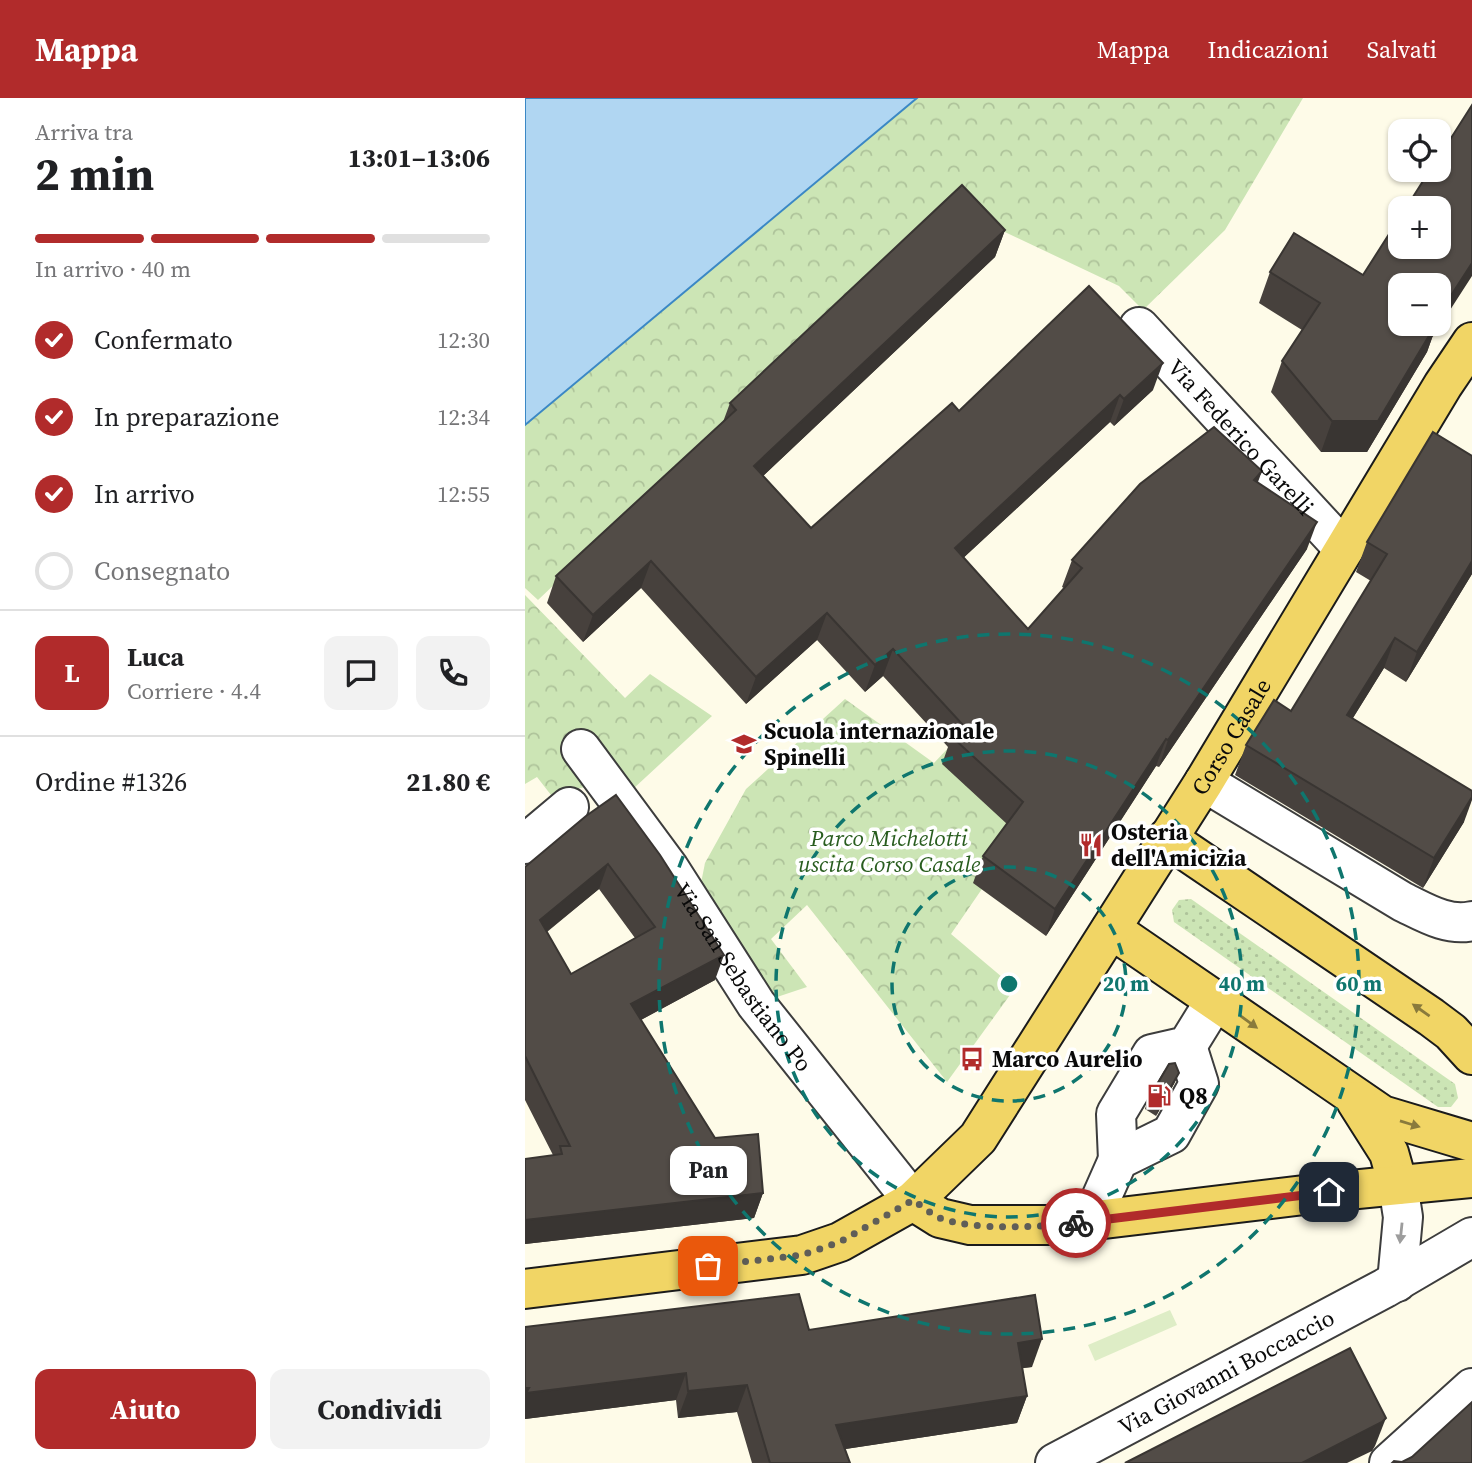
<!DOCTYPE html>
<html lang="it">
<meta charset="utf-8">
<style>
body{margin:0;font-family:"Source Serif 4",serif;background:#f2f2f2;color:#202124;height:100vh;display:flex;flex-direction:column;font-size:26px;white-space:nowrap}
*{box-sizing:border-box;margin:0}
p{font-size:23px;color:#757577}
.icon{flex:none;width:38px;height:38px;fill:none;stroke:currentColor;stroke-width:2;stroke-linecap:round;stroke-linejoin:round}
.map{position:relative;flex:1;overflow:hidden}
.drawer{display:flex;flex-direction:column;background:#fff;width:525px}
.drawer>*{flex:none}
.controls{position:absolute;left:863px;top:21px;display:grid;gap:14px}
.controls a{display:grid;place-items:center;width:63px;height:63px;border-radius:14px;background:#fff;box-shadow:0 2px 5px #0004;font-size:35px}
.pin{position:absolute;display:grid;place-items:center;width:60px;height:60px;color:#fff;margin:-30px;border-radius:14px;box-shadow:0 4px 10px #0006}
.courier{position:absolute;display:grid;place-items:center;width:70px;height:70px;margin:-35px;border:5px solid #b12b2b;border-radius:50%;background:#fff;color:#222;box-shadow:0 2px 9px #0007}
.bubble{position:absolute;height:49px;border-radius:14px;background:#fff;box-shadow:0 2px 5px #0004;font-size:23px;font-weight:700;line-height:49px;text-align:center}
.overview em{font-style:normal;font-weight:700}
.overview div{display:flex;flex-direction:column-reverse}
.overview{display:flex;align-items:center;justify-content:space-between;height:119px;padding:0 35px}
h1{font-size:46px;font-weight:700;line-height:52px}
.bar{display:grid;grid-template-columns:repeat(4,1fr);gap:10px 7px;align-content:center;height:84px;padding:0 35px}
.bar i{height:9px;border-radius:5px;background:#e0e0e0}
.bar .current{background:#b12b2b}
.bar p{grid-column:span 4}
.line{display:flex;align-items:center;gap:18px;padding:0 35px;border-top:2px solid #e0e0e0}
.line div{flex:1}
.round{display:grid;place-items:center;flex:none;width:74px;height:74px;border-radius:14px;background:#f2f2f2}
ol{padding:0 35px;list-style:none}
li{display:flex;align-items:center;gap:21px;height:77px}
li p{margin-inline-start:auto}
li .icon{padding:7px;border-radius:50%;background:#b12b2b;color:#fff;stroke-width:4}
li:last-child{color:#757577}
li i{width:38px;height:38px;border:4px solid #e0e0e0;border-radius:50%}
.action{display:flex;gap:14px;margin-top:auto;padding:14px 35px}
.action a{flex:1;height:80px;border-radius:14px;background:#b12b2b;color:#fff;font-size:28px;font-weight:700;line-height:80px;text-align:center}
.action a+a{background:#f2f2f2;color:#202124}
header{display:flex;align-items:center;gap:42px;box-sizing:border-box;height:98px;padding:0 35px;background:#b12b2b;color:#fff}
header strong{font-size:33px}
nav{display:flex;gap:38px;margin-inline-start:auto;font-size:24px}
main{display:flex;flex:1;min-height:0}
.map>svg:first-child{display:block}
.grass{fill:url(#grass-dots)}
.park{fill:url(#park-crowns)}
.pitch{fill:#deedc6}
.water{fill:#b0d6f2;stroke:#3b88c5;stroke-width:2}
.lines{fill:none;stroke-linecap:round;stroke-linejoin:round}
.minor-casing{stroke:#3d3d3d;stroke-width:42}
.major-casing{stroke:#1b1b1b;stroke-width:42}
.minor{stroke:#fff;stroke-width:38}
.major{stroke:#f1d565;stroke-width:38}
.wall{fill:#47413d;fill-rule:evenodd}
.shaded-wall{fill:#393532}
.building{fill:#524c47;stroke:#393532;stroke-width:2;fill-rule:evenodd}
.oneway{fill:#897a3c}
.oneway2{fill:#9d9d9d}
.done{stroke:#5f5e58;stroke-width:7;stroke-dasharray:0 12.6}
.route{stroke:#b12b2b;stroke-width:9}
.ring{fill:none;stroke:#0f766e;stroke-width:3.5;stroke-dasharray:12 9}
.labels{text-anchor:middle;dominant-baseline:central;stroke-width:7;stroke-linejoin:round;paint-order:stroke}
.street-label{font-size:23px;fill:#0a0a0a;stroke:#fff}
.poi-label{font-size:23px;font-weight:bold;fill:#0a0a0a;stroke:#fff;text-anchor:start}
.park-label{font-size:23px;font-style:italic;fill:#295d1f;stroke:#fff}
.centre{fill:#0f766e;stroke:#fff;stroke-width:3.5}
.ring-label{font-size:21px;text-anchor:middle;font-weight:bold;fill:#0f766e;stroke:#fff;stroke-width:7;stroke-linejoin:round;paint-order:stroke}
</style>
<header>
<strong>Mappa</strong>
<nav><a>Mappa</a><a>Indicazioni</a><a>Salvati</a></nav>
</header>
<main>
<section class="drawer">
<div class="overview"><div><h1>2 min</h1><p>Arriva tra</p></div><em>13:01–13:06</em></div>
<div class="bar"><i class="current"></i><i class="current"></i><i class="current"></i><i></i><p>In arrivo · 40 m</p></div>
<ol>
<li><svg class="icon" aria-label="check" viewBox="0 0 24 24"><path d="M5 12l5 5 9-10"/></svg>Confermato<p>12:30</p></li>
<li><svg class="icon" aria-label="check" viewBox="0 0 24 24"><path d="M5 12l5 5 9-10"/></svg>In preparazione<p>12:34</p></li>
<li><svg class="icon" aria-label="check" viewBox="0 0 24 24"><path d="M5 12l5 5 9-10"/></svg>In arrivo<p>12:55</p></li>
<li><i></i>Consegnato</li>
</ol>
<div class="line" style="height:126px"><b class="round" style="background:#b12b2b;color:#fff">L</b><div><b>Luca</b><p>Corriere · 4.4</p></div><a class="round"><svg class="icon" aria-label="chat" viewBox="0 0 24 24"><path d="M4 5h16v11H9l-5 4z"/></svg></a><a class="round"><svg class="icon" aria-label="phone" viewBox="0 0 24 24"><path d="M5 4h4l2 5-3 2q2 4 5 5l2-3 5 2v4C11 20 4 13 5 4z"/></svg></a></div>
<div class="line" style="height:91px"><div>Ordine #1326</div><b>21.80 €</b></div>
<div class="action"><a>Aiuto</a><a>Condividi</a></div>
</section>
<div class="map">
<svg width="947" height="1365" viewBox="0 0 947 1365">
<defs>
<pattern id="grass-dots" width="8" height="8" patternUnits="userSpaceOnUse" patternTransform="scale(1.75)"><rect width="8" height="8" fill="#cce5b5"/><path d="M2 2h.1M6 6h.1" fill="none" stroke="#aec39a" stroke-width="1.8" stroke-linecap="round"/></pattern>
<pattern id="park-crowns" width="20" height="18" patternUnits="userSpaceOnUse" patternTransform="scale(1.75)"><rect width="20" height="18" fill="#cce5b5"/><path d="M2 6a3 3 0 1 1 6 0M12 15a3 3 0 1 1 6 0" fill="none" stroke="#aec39a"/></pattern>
</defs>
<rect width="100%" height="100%" fill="#fefbe8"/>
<!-- grass -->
<path class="grass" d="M 666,801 L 930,986 L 933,1000 L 926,1009 L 913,1009 L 649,824 L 647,812 L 654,802 Z"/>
<!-- park -->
<g class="park">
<path d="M 392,0 L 778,0 L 700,132 L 618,212 L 594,188 L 427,109 L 13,502 L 0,490 L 0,327 Z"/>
<path d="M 0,497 L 100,600 L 125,576 L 187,618 L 108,691 L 81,684 L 26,697 L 12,679 L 0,686 Z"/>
<path d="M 320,601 L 409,665 L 426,647 L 505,721 L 426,836 L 490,890 L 422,984 L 282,807 L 246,841 L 282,889 L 231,906 L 175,790 L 180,765 L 221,691 Z"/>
</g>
<!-- pitch -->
<path class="pitch" d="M 645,1212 L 652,1227 L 570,1263 L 563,1247 Z"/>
<!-- water -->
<path class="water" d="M 0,0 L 392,0 L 0,327 Z"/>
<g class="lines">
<!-- minor casing -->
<g class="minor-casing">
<g id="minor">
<path id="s1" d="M 614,229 L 819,451"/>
<path id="s2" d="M 56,651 L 144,770 L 231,906 L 388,1103"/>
<path d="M 679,684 L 878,804 C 899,814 923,829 947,823"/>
<path d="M 0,746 L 44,709"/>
<path d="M 593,1062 L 591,1016 L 627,956 L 662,948 L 691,901"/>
<path d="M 566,1123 L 593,1062 L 646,1036 L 674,986 L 662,948"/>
<path d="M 872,1184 L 878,1119 L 873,1087"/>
<path id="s3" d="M 530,1365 L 860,1190 L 947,1139"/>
<path d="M 864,1365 L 947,1290"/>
</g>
</g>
<!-- major casing -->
<g class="major-casing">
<g id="major">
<path d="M 642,740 L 906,919 L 926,934 L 947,957"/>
<path d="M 586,831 L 857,1017 L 947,1044"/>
<path d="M 831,1003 L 864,1055 L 873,1087"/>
<path d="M 388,1103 L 415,1120 L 445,1127 L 529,1127 L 804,1094 L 947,1080"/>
<path id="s4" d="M 0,1191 L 277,1157 L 315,1144 L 388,1103 L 453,1040 L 679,684 L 918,287 L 947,244"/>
</g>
</g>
<!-- minor -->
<use href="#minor" class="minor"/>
<!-- major -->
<use href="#major" class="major"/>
</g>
<!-- wall -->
<g class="wall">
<path d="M 480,132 L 470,159 L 238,378 L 286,430 L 434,313 L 628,292 L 589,328 L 585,324 L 438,460 L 503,531 L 539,490 L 537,489 L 547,462 L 737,373 L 732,384 L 782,451 L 634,669 L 631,668 L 521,838 L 448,785 L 458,758 L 482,726 L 417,666 L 423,649 L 358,578 L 340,594 L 292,542 L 221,606 L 116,490 L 58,544 L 22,505 L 31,478 L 198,324 L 205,305 Z"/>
<path d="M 745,174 L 907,240 L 902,254 L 842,354 L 796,354 L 746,294 L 757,263 L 777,232 L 734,205 Z"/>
<path d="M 842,444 L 947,476 L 881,584 L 859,570 L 828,620 L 939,724 L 898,790 L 710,677 L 721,647 L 766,613 L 846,483 L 831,474 Z"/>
<path d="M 61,718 L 190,882 L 116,922 L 190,1040 L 238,1095 L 229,1120 L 0,1146 L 0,1061 L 28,1057 L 0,1002 L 0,769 ZM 74,791 L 110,840 L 46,876 L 22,834 Z"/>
<path d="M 650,984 L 631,1018 L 620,1011 L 623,1002 Z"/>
<path d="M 0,1229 L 284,1232 L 507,1269 L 497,1270 L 502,1298 L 492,1325 L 320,1351 L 325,1365 L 227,1365 L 212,1314 L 153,1320 L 151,1302 L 0,1321 Z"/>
</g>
<!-- shaded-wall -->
<g class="shaded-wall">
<path d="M 480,132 L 470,159 L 220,395 L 229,368 Z"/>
<path d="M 947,165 L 947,178 L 907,240 L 902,254 L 842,354 L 796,354 L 807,323 L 909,226 L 914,226 L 914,216 Z"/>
<path d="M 638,265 L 628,292 L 589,328 L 599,301 Z"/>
<path d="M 595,297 L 585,324 L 420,477 L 430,450 Z"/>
<path d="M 737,373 L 727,400 L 729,382 Z"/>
<path d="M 792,424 L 782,451 L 634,669 L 643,642 Z"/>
<path d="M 126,463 L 116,490 L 58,544 L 68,517 Z"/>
<path d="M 947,463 L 947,476 L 881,584 L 892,554 Z"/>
<path d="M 302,515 L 292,542 L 221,606 L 231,579 Z"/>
<path d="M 870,540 L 859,570 L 811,647 L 822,617 Z"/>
<path d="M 368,551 L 358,578 L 340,594 L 350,567 Z"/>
<path d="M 641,641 L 631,668 L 521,838 L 530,811 Z"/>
<path d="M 947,699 L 947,702 L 939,724 L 898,790 L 909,760 Z"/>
<path d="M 83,766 L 74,791 L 5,847 L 15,822 Z"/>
<path d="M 199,857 L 190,882 L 97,932 L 106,906 Z"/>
<path d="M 654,975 L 650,984 L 631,1018 L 634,1009 Z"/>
<path d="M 238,1095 L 229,1120 L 0,1146 L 0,1122 Z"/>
<path d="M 517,1241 L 507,1269 L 483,1272 L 493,1245 Z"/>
<path d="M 161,1275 L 151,1302 L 0,1321 L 0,1290 Z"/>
<path d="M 222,1287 L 212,1314 L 153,1320 L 163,1293 Z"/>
<path d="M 502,1298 L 492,1325 L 301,1354 L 311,1327 Z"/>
<path d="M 861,1320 L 850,1348 L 847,1353 L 822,1365 L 777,1365 Z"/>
</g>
<!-- building -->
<g class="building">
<path d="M 947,7 L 947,165 L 914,216 L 914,187 L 875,187 L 875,226 L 911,226 L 853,323 L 807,323 L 757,263 L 795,205 L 745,174 L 769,135 L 838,177 L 875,119 L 875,149 L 914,149 L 914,110 L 881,110 L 905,72 L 914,72 L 914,59 Z"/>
<path d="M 437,87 L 480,132 L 229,368 L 286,430 L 427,305 L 434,313 L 564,188 L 638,265 L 599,301 L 595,297 L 430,450 L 503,531 L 557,470 L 547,462 L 615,386 L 689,329 L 737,373 L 729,382 L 792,424 L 643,642 L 641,641 L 530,811 L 458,758 L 498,704 L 427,639 L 438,627 L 368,551 L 350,567 L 302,515 L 231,579 L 126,463 L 68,517 L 31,478 L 211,312 L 205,305 Z"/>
<path d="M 908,334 L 947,358 L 947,463 L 892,554 L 870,540 L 822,617 L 947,693 L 947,699 L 909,760 L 721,647 L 749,602 L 766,613 L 862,456 L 842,444 Z"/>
<path d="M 91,697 L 135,757 L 199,857 L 106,906 L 190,1040 L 233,1036 L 238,1095 L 0,1122 L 0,1061 L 37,1056 L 35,1048 L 45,1048 L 0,958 L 0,769 L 61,718 ZM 83,766 L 130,829 L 46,876 L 15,822 Z"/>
<path d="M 650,965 L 654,975 L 634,1009 L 623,1002 L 644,966 Z"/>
<path d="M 274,1196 L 284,1232 L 510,1197 L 517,1241 L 493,1245 L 502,1298 L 311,1327 L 325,1365 L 245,1365 L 222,1287 L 163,1293 L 161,1275 L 1,1295 L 4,1290 L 0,1290 L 0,1229 Z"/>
<path d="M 825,1250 L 861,1320 L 857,1324 L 777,1365 L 600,1365 Z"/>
<path d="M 947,1304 L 947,1365 L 867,1365 L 869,1363 L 877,1364 L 887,1359 Z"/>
</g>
<!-- one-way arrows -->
<defs><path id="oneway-solid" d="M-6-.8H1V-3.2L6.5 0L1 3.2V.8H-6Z" transform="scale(1.75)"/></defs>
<g class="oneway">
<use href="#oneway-solid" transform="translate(896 912) rotate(-145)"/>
<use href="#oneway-solid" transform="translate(724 924) rotate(36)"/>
<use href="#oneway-solid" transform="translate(885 1026) rotate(17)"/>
</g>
<use class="oneway2" href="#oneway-solid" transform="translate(876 1135) rotate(96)"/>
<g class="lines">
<!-- done -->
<path class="done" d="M 183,1168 L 277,1157 L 315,1144 L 388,1102 C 397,1108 406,1116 415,1120 C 448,1133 516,1129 551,1125"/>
<!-- route -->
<path class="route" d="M 551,1125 L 804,1094"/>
</g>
<!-- distance rings -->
<g class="ring">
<circle cx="484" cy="886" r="117"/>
<circle cx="484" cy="886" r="233"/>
<circle cx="484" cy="886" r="350"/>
</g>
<!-- icons -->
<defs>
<g id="school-bare" transform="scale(1.89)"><path d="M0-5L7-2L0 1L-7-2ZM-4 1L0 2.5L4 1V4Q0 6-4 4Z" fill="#b12b2b" stroke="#fff" stroke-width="2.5" paint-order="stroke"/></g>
<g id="restaurant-bare" transform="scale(1.89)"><path d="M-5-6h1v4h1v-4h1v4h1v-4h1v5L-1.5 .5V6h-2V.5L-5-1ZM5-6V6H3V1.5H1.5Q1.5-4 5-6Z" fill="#b12b2b" stroke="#fff" stroke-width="2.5" paint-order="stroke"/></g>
<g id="bus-bare" transform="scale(1.89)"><path d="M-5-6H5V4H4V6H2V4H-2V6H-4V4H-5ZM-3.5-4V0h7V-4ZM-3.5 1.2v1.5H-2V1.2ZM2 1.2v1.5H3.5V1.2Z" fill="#b12b2b" stroke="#fff" stroke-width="2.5" paint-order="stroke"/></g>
<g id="fuel-bare" transform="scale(1.89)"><path d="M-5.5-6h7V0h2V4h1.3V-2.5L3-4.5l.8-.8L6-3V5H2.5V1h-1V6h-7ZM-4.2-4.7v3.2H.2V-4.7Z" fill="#b12b2b" stroke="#fff" stroke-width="2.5" paint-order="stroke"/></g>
</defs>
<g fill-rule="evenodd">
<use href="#school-bare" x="219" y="646"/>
<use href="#restaurant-bare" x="566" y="747"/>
<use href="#bus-bare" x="447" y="961"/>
<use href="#fuel-bare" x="634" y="998"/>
</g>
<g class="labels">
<!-- street labels -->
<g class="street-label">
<text stroke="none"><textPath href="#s1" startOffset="150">Via Federico Garelli</textPath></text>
<text stroke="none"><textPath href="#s4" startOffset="968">Corso Casale</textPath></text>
<text stroke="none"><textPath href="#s2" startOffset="280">Via San Sebastiano Po</textPath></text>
<text stroke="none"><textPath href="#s3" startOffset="194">Via Giovanni Boccaccio</textPath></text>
</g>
<!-- poi labels -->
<g class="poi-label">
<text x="239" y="633">Scuola internazionale<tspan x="239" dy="26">Spinelli</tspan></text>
<text x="586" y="734">Osteria<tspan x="586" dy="26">dell'Amicizia</tspan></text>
<text x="467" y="961">Marco Aurelio</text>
<text x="654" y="998">Q8</text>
</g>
<!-- park labels -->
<g class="park-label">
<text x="364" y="740">Parco Michelotti<tspan x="364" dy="26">uscita Corso Casale</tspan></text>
</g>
</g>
<circle cx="484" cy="886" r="10" class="centre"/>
<g class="ring-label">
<text x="601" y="893">20 m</text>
<text x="717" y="893">40 m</text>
<text x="834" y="893">60 m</text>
</g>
</svg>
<div class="controls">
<a><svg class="icon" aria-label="locate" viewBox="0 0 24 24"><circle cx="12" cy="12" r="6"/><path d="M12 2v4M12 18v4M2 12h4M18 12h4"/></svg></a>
<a>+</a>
<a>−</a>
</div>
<div class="pin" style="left:183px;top:1168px;background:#ea580c"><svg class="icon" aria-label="bag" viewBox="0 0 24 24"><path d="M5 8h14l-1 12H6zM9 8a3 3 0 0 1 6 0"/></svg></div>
<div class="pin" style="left:804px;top:1094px;background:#1f2937"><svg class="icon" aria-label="home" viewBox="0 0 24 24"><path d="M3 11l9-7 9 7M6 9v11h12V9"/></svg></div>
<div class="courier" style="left:551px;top:1125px"><svg class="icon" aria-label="bike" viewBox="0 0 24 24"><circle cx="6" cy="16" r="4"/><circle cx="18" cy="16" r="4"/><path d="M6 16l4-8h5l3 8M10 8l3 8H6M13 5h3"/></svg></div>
<div class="bubble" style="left:145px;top:1048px;width:77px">Pan</div>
</div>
</main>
